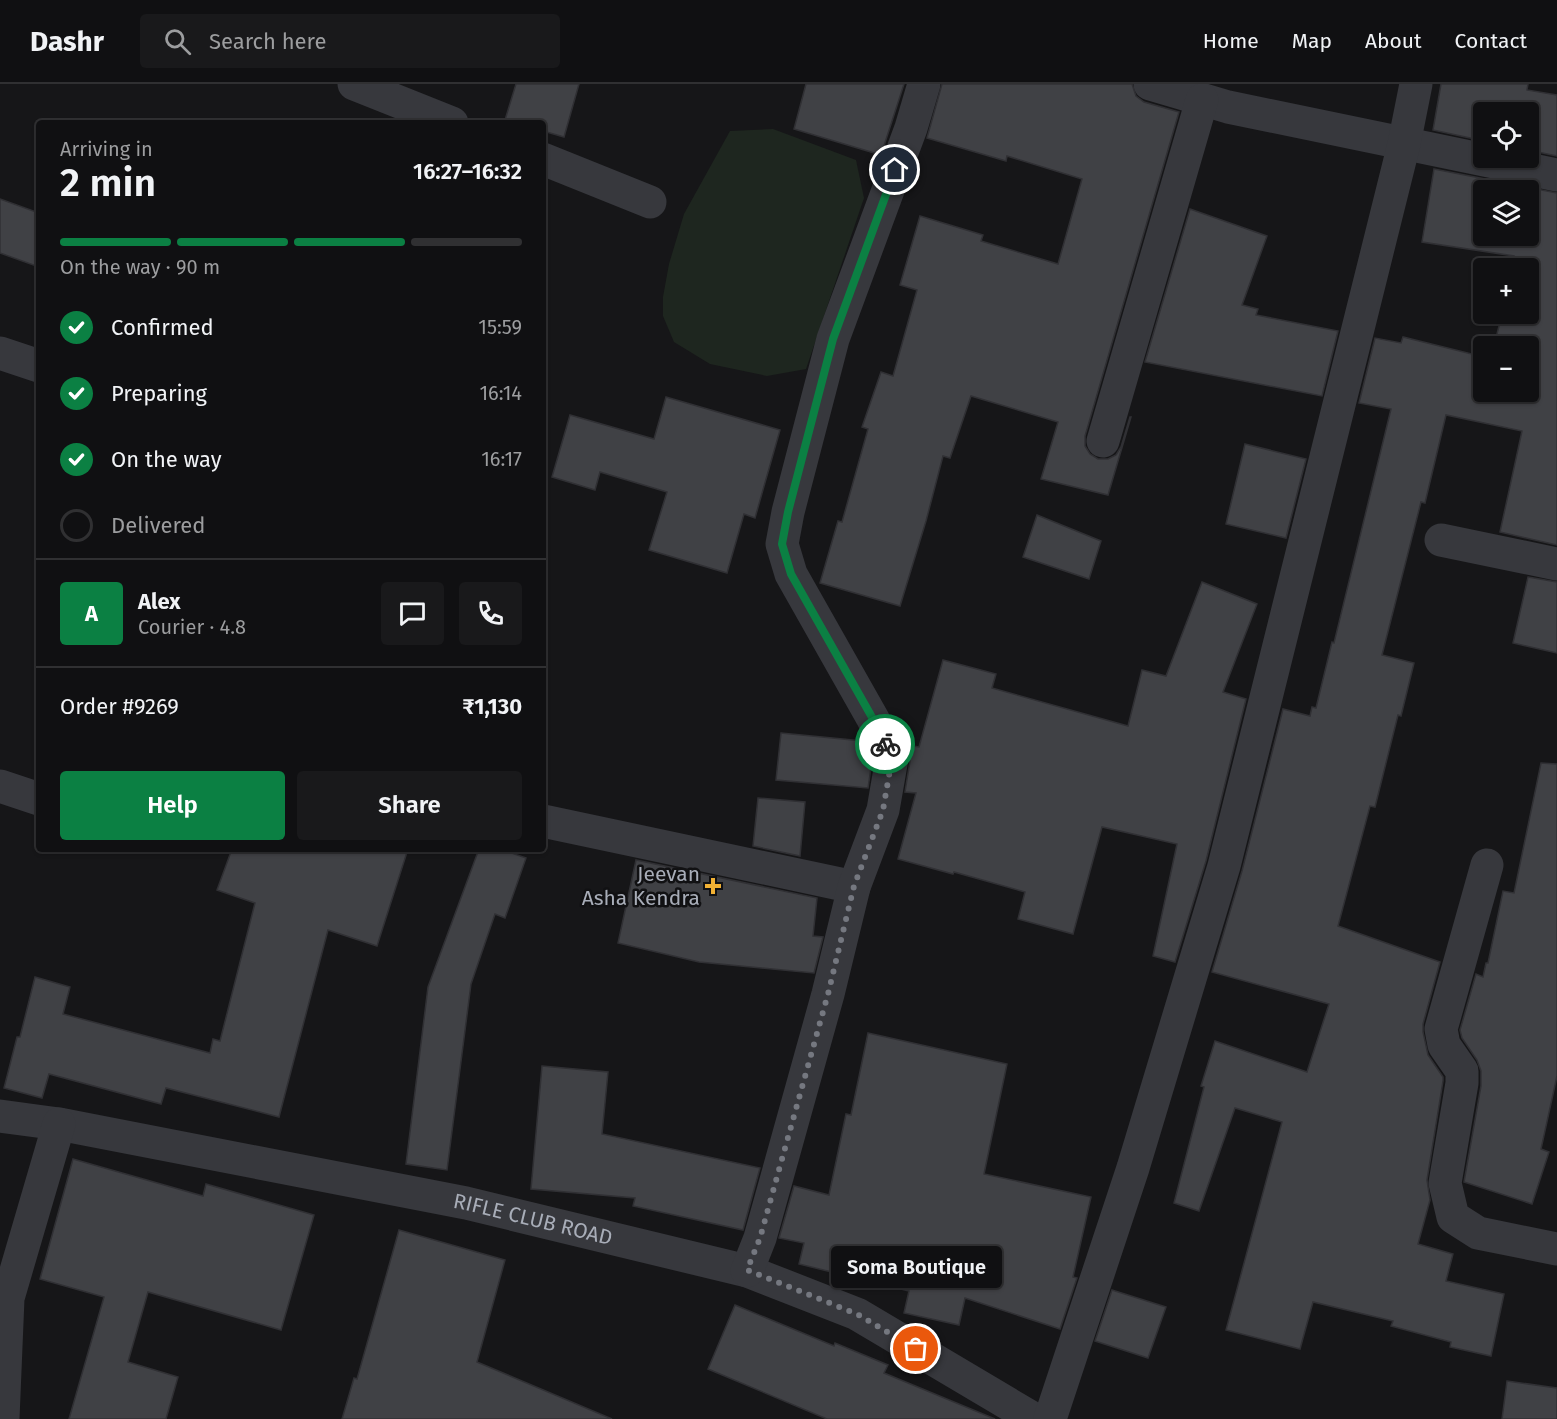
<!DOCTYPE html>
<meta charset="utf-8">
<style>
body{margin:0;font-family:"Fira Sans",sans-serif;background:#19191b;color:#f1f3f6;height:100vh;display:flex;flex-direction:column;font-size:22px;white-space:nowrap}
*{box-sizing:border-box;margin:0}
p{font-size:20px;color:#9c9d9f}
.icon{flex:none;width:33px;height:33px;fill:none;stroke:currentColor;stroke-width:2;stroke-linecap:round;stroke-linejoin:round}
.map{position:relative;flex:1;overflow:hidden}
.panel{position:absolute;left:36px;top:36px;width:510px;height:732px;display:flex;flex-direction:column;background:#101012;border-radius:6px;box-shadow:0 2px 4px #0004,0 0 0 2px #303032}
.panel>*{flex:none}
.buttons{position:absolute;left:1473px;top:18px;display:grid;gap:12px}
.buttons a{display:grid;place-items:center;width:66px;height:66px;border-radius:6px;background:#101012;box-shadow:0 2px 4px #0004,0 0 0 2px #303032;font-size:30px}
.pin{position:absolute;display:grid;place-items:center;width:51px;height:51px;color:#fff;margin:-26px;border:3px solid #fff;border-radius:50%;box-shadow:0 2px 6px #0007}
.courier{position:absolute;display:grid;place-items:center;width:60px;height:60px;margin:-30px;border:4px solid #0b8043;border-radius:50%;background:#fff;color:#222;box-shadow:0 2px 8px #0007}
.bubble{position:absolute;height:42px;border-radius:6px;background:#101012;box-shadow:0 2px 4px #0004,0 0 0 2px #303032;font-size:20px;font-weight:600;line-height:42px;text-align:center}
.summary em{font-style:normal;font-weight:600}
.summary div{display:flex;flex-direction:column-reverse}
.summary{display:flex;align-items:center;justify-content:space-between;height:102px;padding:0 24px}
h1{font-size:39px;font-weight:600;line-height:45px}
.bar{display:grid;grid-template-columns:repeat(4,1fr);gap:9px 6px;align-content:center;height:72px;padding:0 24px}
.bar i{height:8px;border-radius:4px;background:#303032}
.bar .active{background:#0b8043}
.bar p{grid-column:span 4}
.line{display:flex;align-items:center;gap:15px;padding:0 24px;border-top:2px solid #303032}
.line div{flex:1}
.round{display:grid;place-items:center;flex:none;width:63px;height:63px;border-radius:6px;background:#19191b}
ol{padding:0 24px;list-style:none}
li{display:flex;align-items:center;gap:18px;height:66px}
li p{margin-inline-start:auto}
li .icon{padding:6px;border-radius:50%;background:#0b8043;color:#fff;stroke-width:4}
li:last-child{color:#9c9d9f}
li i{width:33px;height:33px;border:3px solid #303032;border-radius:50%}
.primary-button{display:flex;gap:12px;margin-top:auto;padding:12px 24px}
.primary-button a{flex:1;height:69px;border-radius:6px;background:#0b8043;color:#fff;font-size:24px;font-weight:600;line-height:69px;text-align:center}
.primary-button a+a{background:#19191b;color:#f1f3f6}
header{display:flex;align-items:center;gap:36px;box-sizing:border-box;height:84px;padding:0 30px;background:#101012;border-bottom:2px solid #303032}
header strong{font-size:28px}
nav{display:flex;gap:33px;margin-inline-start:auto;font-size:21px}
.search{width:420px;height:54px;background:#19191b;display:flex;align-items:center;gap:15px;box-sizing:border-box;padding:0 21px;border-radius:6px;color:#9c9d9f;font-size:22px}
.map>svg:first-child{display:block}
.green{fill:#1e261f}
.building{fill:#404145;stroke:#303034;stroke-width:1.5;fill-rule:evenodd}
.lines{fill:none;stroke-linecap:round;stroke-linejoin:round}
.minor{stroke:#37383d;stroke-width:33}
.done{stroke:#757880;stroke-width:6;stroke-dasharray:0 10.8}
.route{stroke:#0b8043;stroke-width:8}
.poi-dot{fill:#f2b134;stroke:#111113;stroke-width:2}
.labels{text-anchor:middle;dominant-baseline:central;stroke-width:5;stroke-linejoin:round;paint-order:stroke}
.poi-label{font-size:21px;fill:#a8adb8;stroke:#111113;text-anchor:end}
.street-label{font-size:21px;fill:#a8adb8;stroke:#111113}
</style>
<header>
<strong>Dashr</strong>
<div class="search"><svg class="icon" aria-label="search" viewBox="0 0 24 24"><circle cx="10" cy="10" r="6"/><path d="M15 15l6 6"/></svg>Search here</div>
<nav><a>Home</a><a>Map</a><a>About</a><a>Contact</a></nav>
</header>
<div class="map">
<svg width="1557" height="1335" viewBox="0 0 1557 1335">
<rect width="100%" height="100%" fill="#161618"/>
<!-- green -->
<path class="green" d="M 773,45 L 856,76 L 864,114 L 806,285 L 767,292 L 710,280 L 674,258 L 663,232 L 663,213 L 669,180 L 684,130 L 730,47 Z"/>
<!-- building -->
<g class="building">
<path d="M 516,0 L 579,0 L 564,53 L 543,47 L 543,39 L 515,39 L 505,36 Z"/>
<path d="M 806,0 L 904,0 L 881,71 L 794,45 Z"/>
<path d="M 942,0 L 1132,0 L 1136,12 L 1144,18 L 1179,28 L 1085,352 L 1085,362 L 1090,370 L 1098,375 L 1108,375 L 1116,371 L 1121,363 L 1130,333 L 1131,333 L 1108,411 L 1041,395 L 1058,338 L 971,312 L 950,374 L 943,372 L 926,437 L 900,522 L 820,499 L 838,437 L 842,438 L 868,345 L 862,343 L 881,288 L 893,292 L 917,206 L 900,201 L 920,132 L 983,151 L 981,157 L 1058,180 L 1082,95 L 1007,72 L 1006,77 L 927,54 Z"/>
<path d="M 1441,0 L 1528,0 L 1527,6 L 1557,11 L 1557,72 L 1528,66 L 1528,28 L 1484,28 L 1484,57 L 1433,46 Z"/>
<path d="M 1434,85 L 1557,109 L 1557,461 L 1500,448 L 1522,347 L 1446,331 L 1425,419 L 1421,418 L 1382,571 L 1414,579 L 1401,632 L 1398,631 L 1375,723 L 1370,722 L 1338,842 L 1440,878 L 1423,940 L 1423,948 L 1428,971 L 1443,993 L 1443,997 L 1427,1096 L 1430,1116 L 1418,1160 L 1453,1170 L 1446,1197 L 1504,1210 L 1491,1272 L 1450,1263 L 1451,1258 L 1391,1242 L 1393,1237 L 1313,1218 L 1300,1265 L 1226,1246 L 1282,1038 L 1235,1024 L 1199,1127 L 1174,1119 L 1204,1003 L 1201,1002 L 1215,957 L 1307,988 L 1329,920 L 1212,888 L 1242,787 L 1283,625 L 1310,632 L 1312,623 L 1316,624 L 1332,558 L 1334,559 L 1391,325 L 1359,319 L 1375,254 L 1401,259 L 1403,253 L 1484,273 L 1484,308 L 1528,308 L 1528,262 L 1494,262 L 1502,230 L 1528,230 L 1528,184 L 1512,184 L 1514,172 L 1422,158 ZM 1484,106 L 1528,106 L 1528,152 L 1484,152 Z"/>
<path d="M 0,115 L 39,129 L 39,183 L 0,169 Z"/>
<path d="M 1190,125 L 1267,152 L 1242,221 L 1258,225 L 1256,231 L 1338,247 L 1322,312 L 1145,278 Z"/>
<path d="M 666,313 L 780,346 L 755,434 L 744,430 L 727,489 L 649,466 L 667,408 L 600,388 L 595,406 L 552,393 L 570,331 L 654,355 Z"/>
<path d="M 1245,360 L 1306,375 L 1286,454 L 1226,440 Z"/>
<path d="M 1037,431 L 1101,457 L 1089,495 L 1023,473 Z"/>
<path d="M 1528,493 L 1557,498 L 1557,569 L 1513,559 Z"/>
<path d="M 1202,498 L 1257,520 L 1223,608 L 1246,615 L 1206,777 L 1175,878 L 1153,872 L 1177,760 L 1102,743 L 1073,850 L 1018,835 L 1025,808 L 954,788 L 953,790 L 898,775 L 916,709 L 905,708 L 910,677 L 907,661 L 919,663 L 943,576 L 996,590 L 992,604 L 1128,642 L 1142,586 L 1166,592 Z"/>
<path d="M 781,649 L 863,657 L 872,677 L 868,704 L 776,696 Z"/>
<path d="M 1541,679 L 1557,680 L 1557,992 L 1541,1065 L 1549,1068 L 1532,1120 L 1464,1098 L 1481,1002 L 1481,987 L 1477,976 L 1462,954 L 1460,946 L 1476,890 L 1483,893 L 1486,879 L 1488,879 L 1503,807 L 1514,809 Z"/>
<path d="M 758,714 L 805,718 L 800,772 L 753,762 Z"/>
<path d="M 232,765 L 408,765 L 377,862 L 328,846 L 279,1033 L 166,1004 L 161,1020 L 49,990 L 42,1014 L 4,1004 L 17,953 L 20,953 L 35,893 L 70,903 L 63,930 L 210,969 L 213,955 L 220,957 L 255,819 L 217,806 Z"/>
<path d="M 479,765 L 500,765 L 526,774 L 505,834 L 495,830 L 471,900 L 447,1086 L 406,1080 L 428,903 Z"/>
<path d="M 636,776 L 817,814 L 813,852 L 823,853 L 814,889 L 699,878 L 618,859 Z"/>
<path d="M 868,949 L 1007,980 L 984,1090 L 1091,1113 L 1073,1193 L 1077,1194 L 1060,1245 L 965,1214 L 959,1241 L 904,1229 L 909,1207 L 799,1180 L 804,1159 L 779,1154 L 794,1102 L 829,1111 L 846,1030 L 851,1031 Z"/>
<path d="M 542,982 L 608,988 L 602,1050 L 760,1084 L 743,1146 L 633,1122 L 635,1114 L 531,1105 Z"/>
<path d="M 73,1075 L 203,1112 L 206,1100 L 314,1131 L 281,1246 L 148,1208 L 128,1278 L 178,1293 L 166,1335 L 69,1335 L 104,1213 L 40,1195 Z"/>
<path d="M 399,1146 L 505,1176 L 477,1278 L 612,1335 L 342,1335 L 354,1294 L 357,1295 Z"/>
<path d="M 1112,1206 L 1166,1223 L 1148,1274 L 1095,1257 Z"/>
<path d="M 735,1221 L 834,1262 L 835,1259 L 888,1281 L 884,1289 L 995,1335 L 827,1335 L 708,1285 Z"/>
<path d="M 1507,1297 L 1557,1304 L 1557,1335 L 1502,1335 Z"/>
</g>
<g class="lines">
<!-- minor -->
<g class="minor">
<path d="M 354,0 L 452,39"/>
<path d="M 1150,0 L 1228,23 L 1557,91"/>
<path d="M 543,75 L 650,118"/>
<path d="M 0,269 L 39,282"/>
<path d="M 1103,357 L 1202,16"/>
<path d="M 1441,456 L 1557,480"/>
<path d="M 0,702 L 39,715"/>
<path d="M 543,737 L 854,803"/>
<path d="M 1487,781 L 1441,945 L 1444,961 L 1462,987 L 1462,999 L 1445,1099 L 1453,1133 L 1478,1149 L 1557,1165"/>
<path id="s1" d="M 0,1032 L 59,1040 L 466,1119 L 747,1187 L 857,1230 L 1034,1335"/>
<path d="M 747,1187 L 760,1154 L 828,910 L 854,803 L 883,726 L 892,674 L 873,635 L 791,490 L 782,460 L 788,428 L 833,255 L 911,44 L 924,0"/>
<path d="M 3,1335 L 8,1214 L 59,1040"/>
<path d="M 1050,1335 L 1133,1084 L 1224,782 L 1404,60 L 1416,0"/>
</g>
</g>
<g class="lines">
<!-- done -->
<path class="done" d="M 885,660 L 892,674 L 883,726 L 854,802 L 828,910 L 760,1154 L 747,1186 L 857,1230 L 916,1265"/>
<!-- route -->
<path class="route" d="M 885,660 L 873,635 L 791,490 L 782,460 L 788,428 L 833,255 L 895,86"/>
</g>
<!-- markers -->
<path class="poi-dot" d="M710 793h6v6h6v6h-6v6h-6v-6h-6v-6h6z"/>
<g class="labels">
<!-- poi labels -->
<g class="poi-label">
<text x="700" y="790">Jeevan<tspan x="700" dy="24">Asha Kendra</tspan></text>
</g>
<!-- street labels -->
<g class="street-label">
<text stroke="none"><textPath href="#s1" startOffset="543">RIFLE CLUB ROAD</textPath></text>
</g>
</g>
</svg>
<div class="buttons">
<a><svg class="icon" aria-label="locate" viewBox="0 0 24 24"><circle cx="12" cy="12" r="6"/><path d="M12 2v4M12 18v4M2 12h4M18 12h4"/></svg></a>
<a><svg class="icon" aria-label="layers" viewBox="0 0 24 24"><path d="M12 4l9 5-9 5-9-5zM3 14l9 5 9-5"/></svg></a>
<a>+</a>
<a>−</a>
</div>
<div class="pin" style="left:916px;top:1265px;background:#ea580c"><svg class="icon" aria-label="bag" viewBox="0 0 24 24"><path d="M5 8h14l-1 12H6zM9 8a3 3 0 0 1 6 0"/></svg></div>
<div class="pin" style="left:895px;top:86px;background:#1f2937"><svg class="icon" aria-label="home" viewBox="0 0 24 24"><path d="M3 11l9-7 9 7M6 9v11h12V9"/></svg></div>
<div class="courier" style="left:885px;top:660px"><svg class="icon" aria-label="bike" viewBox="0 0 24 24"><circle cx="6" cy="16" r="4"/><circle cx="18" cy="16" r="4"/><path d="M6 16l4-8h5l3 8M10 8l3 8H6M13 5h3"/></svg></div>
<div class="bubble" style="left:831px;top:1162px;width:171px">Soma Boutique</div>
<section class="panel">
<div class="summary"><div><h1>2 min</h1><p>Arriving in</p></div><em>16:27–16:32</em></div>
<div class="bar"><i class="active"></i><i class="active"></i><i class="active"></i><i></i><p>On the way · 90 m</p></div>
<ol>
<li><svg class="icon" aria-label="check" viewBox="0 0 24 24"><path d="M5 12l5 5 9-10"/></svg>Confirmed<p>15:59</p></li>
<li><svg class="icon" aria-label="check" viewBox="0 0 24 24"><path d="M5 12l5 5 9-10"/></svg>Preparing<p>16:14</p></li>
<li><svg class="icon" aria-label="check" viewBox="0 0 24 24"><path d="M5 12l5 5 9-10"/></svg>On the way<p>16:17</p></li>
<li><i></i>Delivered</li>
</ol>
<div class="line" style="height:108px"><b class="round" style="background:#0b8043;color:#fff">A</b><div><b>Alex</b><p>Courier · 4.8</p></div><a class="round"><svg class="icon" aria-label="chat" viewBox="0 0 24 24"><path d="M4 5h16v11H9l-5 4z"/></svg></a><a class="round"><svg class="icon" aria-label="phone" viewBox="0 0 24 24"><path d="M5 4h4l2 5-3 2q2 4 5 5l2-3 5 2v4C11 20 4 13 5 4z"/></svg></a></div>
<div class="line" style="height:78px"><div>Order #9269</div><b>₹1,130</b></div>
<div class="primary-button"><a>Help</a><a>Share</a></div>
</section>
</div>
